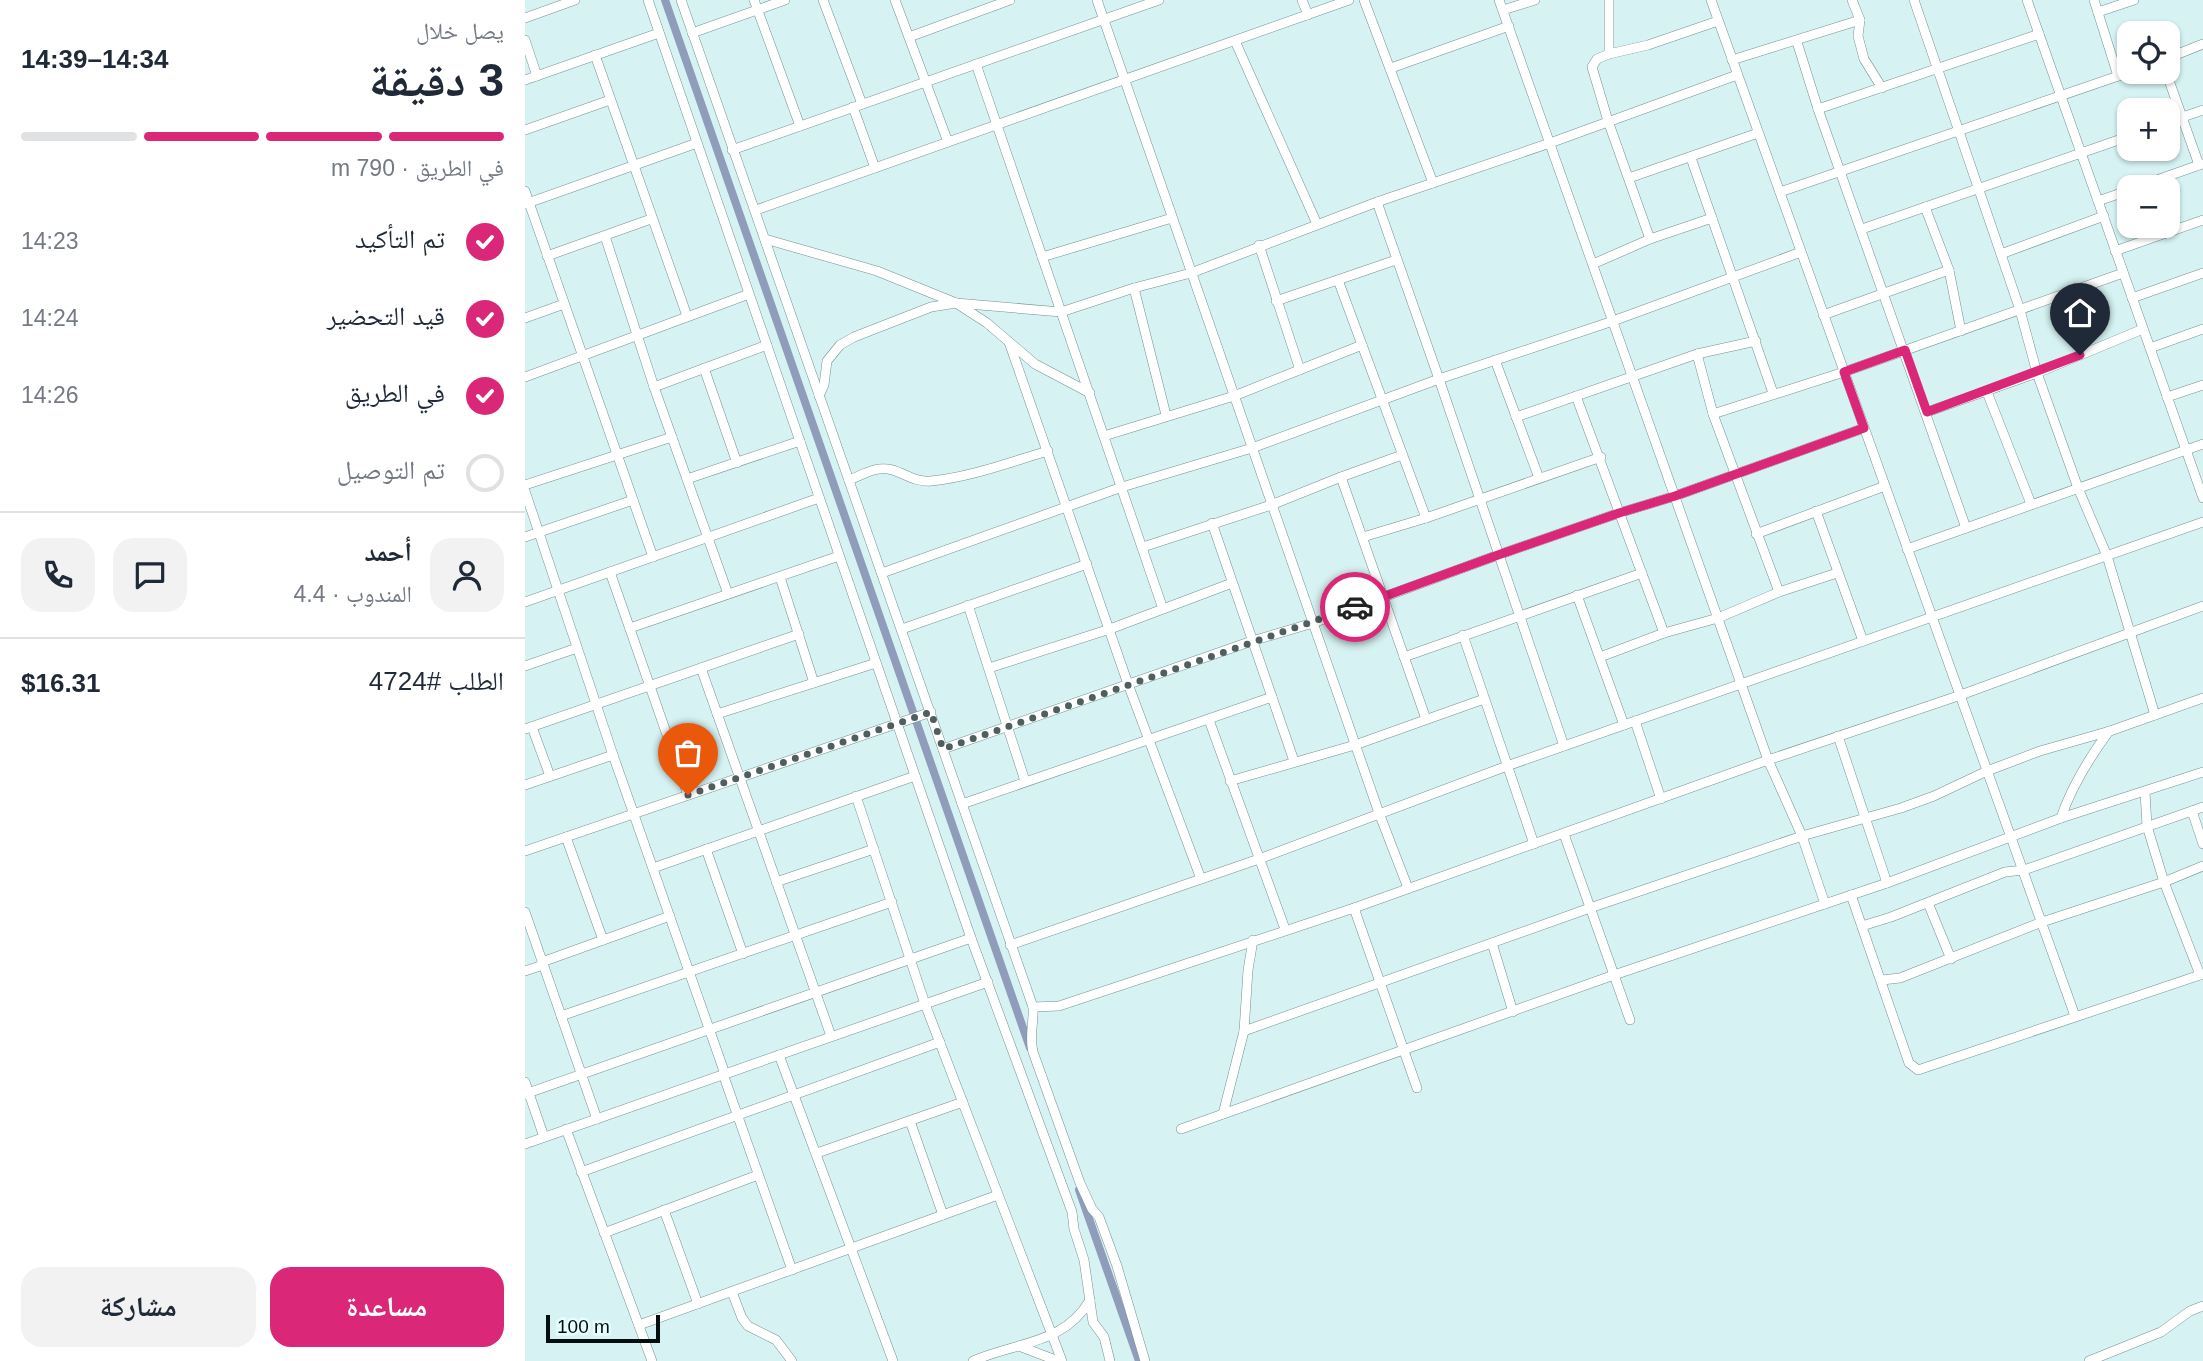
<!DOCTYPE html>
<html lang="ar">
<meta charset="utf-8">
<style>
body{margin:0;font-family:Helvetica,"Noto Naskh Arabic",sans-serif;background:#f2f2f3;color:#1f2937;direction:rtl;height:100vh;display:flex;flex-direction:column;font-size:26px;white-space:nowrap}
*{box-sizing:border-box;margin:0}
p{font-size:23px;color:#747a83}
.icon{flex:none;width:38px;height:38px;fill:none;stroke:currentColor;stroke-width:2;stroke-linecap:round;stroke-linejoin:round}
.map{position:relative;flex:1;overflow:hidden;direction:ltr}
.details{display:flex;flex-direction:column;background:#fff;width:525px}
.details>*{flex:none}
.buttons{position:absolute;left:1592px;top:21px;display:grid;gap:14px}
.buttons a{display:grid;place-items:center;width:63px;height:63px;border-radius:14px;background:#fff;box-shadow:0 2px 5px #0004;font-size:35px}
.scale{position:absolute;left:21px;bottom:18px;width:114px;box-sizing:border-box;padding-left:7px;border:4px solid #060f0f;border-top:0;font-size:19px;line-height:24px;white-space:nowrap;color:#060f0f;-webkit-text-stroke:5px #e7fefe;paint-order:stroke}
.pin{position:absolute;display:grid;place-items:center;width:60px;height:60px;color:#fff;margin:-72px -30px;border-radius:50% 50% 50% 0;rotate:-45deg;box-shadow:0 0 7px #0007}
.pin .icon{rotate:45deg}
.courier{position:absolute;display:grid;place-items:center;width:70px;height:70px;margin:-35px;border:5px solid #db2777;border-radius:50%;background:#fff;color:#222;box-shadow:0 2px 9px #0007}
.head em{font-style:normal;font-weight:800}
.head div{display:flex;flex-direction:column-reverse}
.head{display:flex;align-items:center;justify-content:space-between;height:119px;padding:0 21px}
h1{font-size:46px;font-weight:800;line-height:52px}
.bar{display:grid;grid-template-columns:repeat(4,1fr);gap:10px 7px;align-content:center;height:84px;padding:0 21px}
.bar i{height:9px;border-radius:5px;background:#e0e1e3}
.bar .active{background:#db2777}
.bar p{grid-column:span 4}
.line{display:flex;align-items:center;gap:18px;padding:0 21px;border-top:2px solid #e0e1e3}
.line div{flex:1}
.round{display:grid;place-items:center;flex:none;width:74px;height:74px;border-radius:21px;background:#f2f2f3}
ol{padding:0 21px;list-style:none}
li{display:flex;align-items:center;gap:21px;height:77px}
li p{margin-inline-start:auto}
li .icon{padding:7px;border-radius:50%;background:#db2777;color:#fff;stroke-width:4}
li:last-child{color:#747a83}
li i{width:38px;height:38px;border:4px solid #e0e1e3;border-radius:50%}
.action{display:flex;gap:14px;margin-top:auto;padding:14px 21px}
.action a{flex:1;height:80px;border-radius:21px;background:#db2777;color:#fff;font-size:28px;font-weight:800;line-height:80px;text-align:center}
.action a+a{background:#f2f2f3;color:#1f2937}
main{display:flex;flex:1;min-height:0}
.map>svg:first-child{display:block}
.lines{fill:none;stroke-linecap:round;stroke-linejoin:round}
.canal{stroke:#8f9dba;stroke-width:8}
.minor-casing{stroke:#779191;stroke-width:10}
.minor{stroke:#fff;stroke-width:9}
.done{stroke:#4f5e5e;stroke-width:7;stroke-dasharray:0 12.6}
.route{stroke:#db2777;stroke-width:9}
</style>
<main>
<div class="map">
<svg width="1678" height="1361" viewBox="0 0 1678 1361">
<rect width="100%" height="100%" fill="#d6f2f2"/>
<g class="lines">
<!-- canal -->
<g class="canal">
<path d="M 140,0 L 505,1048"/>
<path d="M 554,1190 L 614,1361"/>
</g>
<!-- minor casing -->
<g class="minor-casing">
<g id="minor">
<path d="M 123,0 L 446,938 L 547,1212 L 549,1229 L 559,1260 L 568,1322 L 579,1337 L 585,1361"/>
<path d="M 156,0 L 508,1007 C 509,1022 504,1037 508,1052 L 555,1183 L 567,1209 L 574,1217 L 592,1266 L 620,1361"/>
<path d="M 229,0 L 275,126"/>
<path d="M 298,0 L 337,104"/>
<path d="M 370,0 L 423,142"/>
<path d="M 572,0 L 854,813 L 883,888"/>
<path d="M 777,0 L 783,15"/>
<path d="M 839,0 L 908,183"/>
<path d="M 974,0 L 1243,760 L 1277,836 L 1300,904"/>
<path d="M 1186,0 L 1550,1016"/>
<path d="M 1327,0 L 1335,20 L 1333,36 L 1339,59 L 1357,88"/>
<path d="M 1389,0 L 1495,310 L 1512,373 L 1553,488 L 1582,556 L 1630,715"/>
<path d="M 1502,0 L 1678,498"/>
<path d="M 1569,0 L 1593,76"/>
<path d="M 978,10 L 1010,0"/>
<path d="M 1573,12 L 1609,0"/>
<path d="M 0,18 L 50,0"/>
<path d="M 167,33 L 260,0"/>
<path d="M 384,37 L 485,0"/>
<path d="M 0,40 L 12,76"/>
<path d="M 710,41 L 792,224"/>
<path d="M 1272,42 L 1293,109 L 1441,528"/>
<path d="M 1084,54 L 1084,0"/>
<path d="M 70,55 L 162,316"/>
<path d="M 1643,58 L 1678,44"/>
<path d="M 1207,60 L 1335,20"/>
<path d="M 451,64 L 638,609"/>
<path d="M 866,68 L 984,26"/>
<path d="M 1641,72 L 1674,165"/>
<path d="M 0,80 L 134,33"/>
<path d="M 328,107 L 350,168"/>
<path d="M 1293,109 L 1514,34"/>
<path d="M 1643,122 L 1678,110"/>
<path d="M 0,130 L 85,100"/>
<path d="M 207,150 L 634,0"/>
<path d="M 1166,158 L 1248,393"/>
<path d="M 1104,178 L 1233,133"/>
<path d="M 1612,187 L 1677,164"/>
<path d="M 0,191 L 128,557"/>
<path d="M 1255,192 L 1605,72"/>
<path d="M 1573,201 L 1605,190"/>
<path d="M 852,202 L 914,379 L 1039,746"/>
<path d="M 0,204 L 172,143"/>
<path d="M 1400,207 L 1424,270 L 1436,331"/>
<path d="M 231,210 L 824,0"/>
<path d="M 1337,229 L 1605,136"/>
<path d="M 80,236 L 129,387 L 203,594"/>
<path d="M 240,239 L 352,271 L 431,303 L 462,323 L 510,364 L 565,393"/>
<path d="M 1125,239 L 1083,121 L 1067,67 L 1072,59 L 1084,54 L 1123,45 L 1193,21"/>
<path d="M 734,245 L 775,370"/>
<path d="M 1590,251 L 1678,220"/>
<path d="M 1476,254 L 1579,216"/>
<path d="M 22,256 L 126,219"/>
<path d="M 517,257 L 647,218"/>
<path d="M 1068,264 L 1125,239 L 1187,218"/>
<path d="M 813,280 L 901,518"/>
<path d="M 609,288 L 641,415"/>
<path d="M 1607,298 L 1678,273"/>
<path d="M 751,301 L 871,260"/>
<path d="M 1298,315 L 1424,270"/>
<path d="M 0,318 L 39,304"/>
<path d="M 484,342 L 603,684 L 676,879"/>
<path d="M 1625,348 L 1678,329"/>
<path d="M 1172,354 L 1188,414 L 1254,592"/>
<path d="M 970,360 L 1014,478"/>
<path d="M 179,368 L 212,463"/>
<path d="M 0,377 L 224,294"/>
<path d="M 129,387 L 242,345"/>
<path d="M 1462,392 L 1506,504"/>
<path d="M 294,396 L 299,385 L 302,361 L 315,345 L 329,337 L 406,307 L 431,303 L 536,312 L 609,288 L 666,273 L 852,202 L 1025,143 L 1212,75"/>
<path d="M 1051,396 L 1139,633"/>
<path d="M 1642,397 L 1678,385"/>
<path d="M 1402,412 L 1512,373 L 1618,329"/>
<path d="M 1188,414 L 1319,372 L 1598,273"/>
<path d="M 991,417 L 1172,354 L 1231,341"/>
<path d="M 579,436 L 709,396 L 837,345"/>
<path d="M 816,477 L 901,719"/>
<path d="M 162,479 L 275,441"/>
<path d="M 324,480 C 333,477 344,470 354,469 C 373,466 385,483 406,481 C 446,477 485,462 523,451"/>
<path d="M 0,485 L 147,437"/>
<path d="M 0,491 L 88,755 L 200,1074"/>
<path d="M 1291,511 L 1338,641"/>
<path d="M 687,523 L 769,761"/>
<path d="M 1231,534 L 1360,486"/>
<path d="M 0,537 L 108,500"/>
<path d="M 838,537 L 901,518 L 1076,457"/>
<path d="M 618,547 L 746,505 L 816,477 L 877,455"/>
<path d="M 1382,549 L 1678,444"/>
<path d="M 85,572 L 163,795"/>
<path d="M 357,573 L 597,487 L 727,448 L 914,379 L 1088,321 L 1276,252"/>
<path d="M 255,577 L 289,683"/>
<path d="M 1052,595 L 1099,725"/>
<path d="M 0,602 L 294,498"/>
<path d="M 443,605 L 500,781"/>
<path d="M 105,628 L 314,556"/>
<path d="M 377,629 L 562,564"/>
<path d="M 938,635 L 1009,844"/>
<path d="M 879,657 L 1117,573"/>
<path d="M 1075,657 L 1139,633 L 1193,618 L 1254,592 L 1312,573"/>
<path d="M 0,666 L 52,648"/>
<path d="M 176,668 L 306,1036"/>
<path d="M 464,668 L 585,629 L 707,583"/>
<path d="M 192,714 L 351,663"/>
<path d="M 684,720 L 760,929"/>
<path d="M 1110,721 L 1136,799"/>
<path d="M 7,727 L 25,776"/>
<path d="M 0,729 L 274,634"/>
<path d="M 1313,736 L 1362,883"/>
<path d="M 418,749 L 727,641 L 788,623 L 973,555 L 1094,513 L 1150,496 L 1339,428"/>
<path d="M 705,781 L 830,745 L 959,699"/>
<path d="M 0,785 L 88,755"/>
<path d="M 1620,792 L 1622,826 L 1639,882 L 1675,975"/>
<path d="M 331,796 L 400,1004 L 537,1361"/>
<path d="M 437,804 L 747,697"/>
<path d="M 1667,811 L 1678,844"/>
<path d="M 1536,818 C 1546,787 1565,757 1584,731"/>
<path d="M 1039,834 L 1105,1020"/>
<path d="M 41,837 L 78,940"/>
<path d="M 181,849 L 218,954"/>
<path d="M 0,851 L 406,712"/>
<path d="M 128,868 L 390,776"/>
<path d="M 251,882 L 349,849"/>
<path d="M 1326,895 L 1384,1063 L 1393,1070 L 1678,974"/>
<path d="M 1403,903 L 1426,959"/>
<path d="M 829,908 L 892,1088"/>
<path d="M 0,912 L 72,1119"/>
<path d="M 1337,926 L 1366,917 L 1480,872 L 1499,870 L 1678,807"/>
<path d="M 967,943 L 988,1012"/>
<path d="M 485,945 L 734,859 L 982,766 L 1678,522"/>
<path d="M 17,962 L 145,916"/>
<path d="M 0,971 L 18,965"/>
<path d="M 1357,980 L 1375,978 L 1517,922 L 1639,882 L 1678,866"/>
<path d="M 508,1007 L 534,1006 L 829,908 L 1243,760 L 1433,696 L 1678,606"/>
<path d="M 36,1016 L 367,902"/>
<path d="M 719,1031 L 1065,908 L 1277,836 L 1376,808 L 1409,796 L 1462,771 L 1515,751 L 1585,731 L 1678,698"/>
<path d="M 254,1055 L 368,1361"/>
<path d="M 198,1074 L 267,1270"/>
<path d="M 0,1082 L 19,1137"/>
<path d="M 0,1094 L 446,938"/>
<path d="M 698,1114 L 719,1031 L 723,970 L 728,940"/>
<path d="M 385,1121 L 418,1215"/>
<path d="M 41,1129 L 127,1361"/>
<path d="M 656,1129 L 1089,975 L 1362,883 L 1536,818 L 1678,772"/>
<path d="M 0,1144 L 463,982"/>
<path d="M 292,1153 L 438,1102"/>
<path d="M 56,1172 L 415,1042"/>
<path d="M 139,1210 L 173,1304"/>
<path d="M 79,1233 L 233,1175"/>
<path d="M 207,1292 L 217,1318 L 223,1326 L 251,1340 L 267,1361"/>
<path d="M 114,1325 L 473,1195"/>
<path d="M 494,1346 L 533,1361"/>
<path d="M 448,1361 C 490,1342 539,1345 565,1300"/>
<path d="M 1564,1361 L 1636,1332 L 1665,1311 L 1678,1306"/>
</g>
</g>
<!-- minor -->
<use href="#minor" class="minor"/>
</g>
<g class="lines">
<!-- done -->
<path class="done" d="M 163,795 L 406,712 L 418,749 L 830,607"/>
<!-- route -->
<path class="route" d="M 830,607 L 973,555 L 1094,513 L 1150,496 L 1339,428 L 1319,372 L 1380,350 L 1402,412 L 1555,355"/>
</g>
</svg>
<div class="buttons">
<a><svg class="icon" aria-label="locate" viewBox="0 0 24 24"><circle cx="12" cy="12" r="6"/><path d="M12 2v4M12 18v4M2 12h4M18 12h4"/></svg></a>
<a>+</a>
<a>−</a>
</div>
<div class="scale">100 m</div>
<div class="pin" style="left:163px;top:795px;background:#ea580c"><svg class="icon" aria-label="bag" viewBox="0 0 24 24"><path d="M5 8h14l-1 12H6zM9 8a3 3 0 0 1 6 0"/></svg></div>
<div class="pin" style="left:1555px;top:355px;background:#1f2937"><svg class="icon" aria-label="home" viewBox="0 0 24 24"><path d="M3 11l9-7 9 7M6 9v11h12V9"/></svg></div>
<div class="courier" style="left:830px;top:607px"><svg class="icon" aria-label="car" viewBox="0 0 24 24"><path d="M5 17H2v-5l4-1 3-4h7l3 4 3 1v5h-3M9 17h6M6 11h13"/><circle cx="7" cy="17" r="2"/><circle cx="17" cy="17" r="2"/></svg></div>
</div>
<section class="details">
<div class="head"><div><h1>3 دقيقة</h1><p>يصل خلال</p></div><em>14:34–14:39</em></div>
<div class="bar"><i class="active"></i><i class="active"></i><i class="active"></i><i></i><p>في الطريق · 790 m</p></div>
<ol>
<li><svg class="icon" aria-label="check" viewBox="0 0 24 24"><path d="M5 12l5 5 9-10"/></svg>تم التأكيد<p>14:23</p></li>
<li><svg class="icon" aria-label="check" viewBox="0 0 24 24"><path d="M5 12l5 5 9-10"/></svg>قيد التحضير<p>14:24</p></li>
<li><svg class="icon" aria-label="check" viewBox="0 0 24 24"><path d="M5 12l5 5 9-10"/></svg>في الطريق<p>14:26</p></li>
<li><i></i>تم التوصيل</li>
</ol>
<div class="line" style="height:126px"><a class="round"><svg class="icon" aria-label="person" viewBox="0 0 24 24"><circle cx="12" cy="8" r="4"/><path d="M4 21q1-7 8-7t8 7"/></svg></a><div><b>أحمد</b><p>المندوب · 4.4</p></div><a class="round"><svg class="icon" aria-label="chat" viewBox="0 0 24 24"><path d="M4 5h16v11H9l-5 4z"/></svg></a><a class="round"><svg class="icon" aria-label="phone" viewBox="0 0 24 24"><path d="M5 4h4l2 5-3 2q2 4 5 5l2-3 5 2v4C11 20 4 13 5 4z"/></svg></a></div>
<div class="line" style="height:91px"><div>الطلب #4724</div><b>$16.31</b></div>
<div class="action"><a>مساعدة</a><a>مشاركة</a></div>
</section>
</main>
